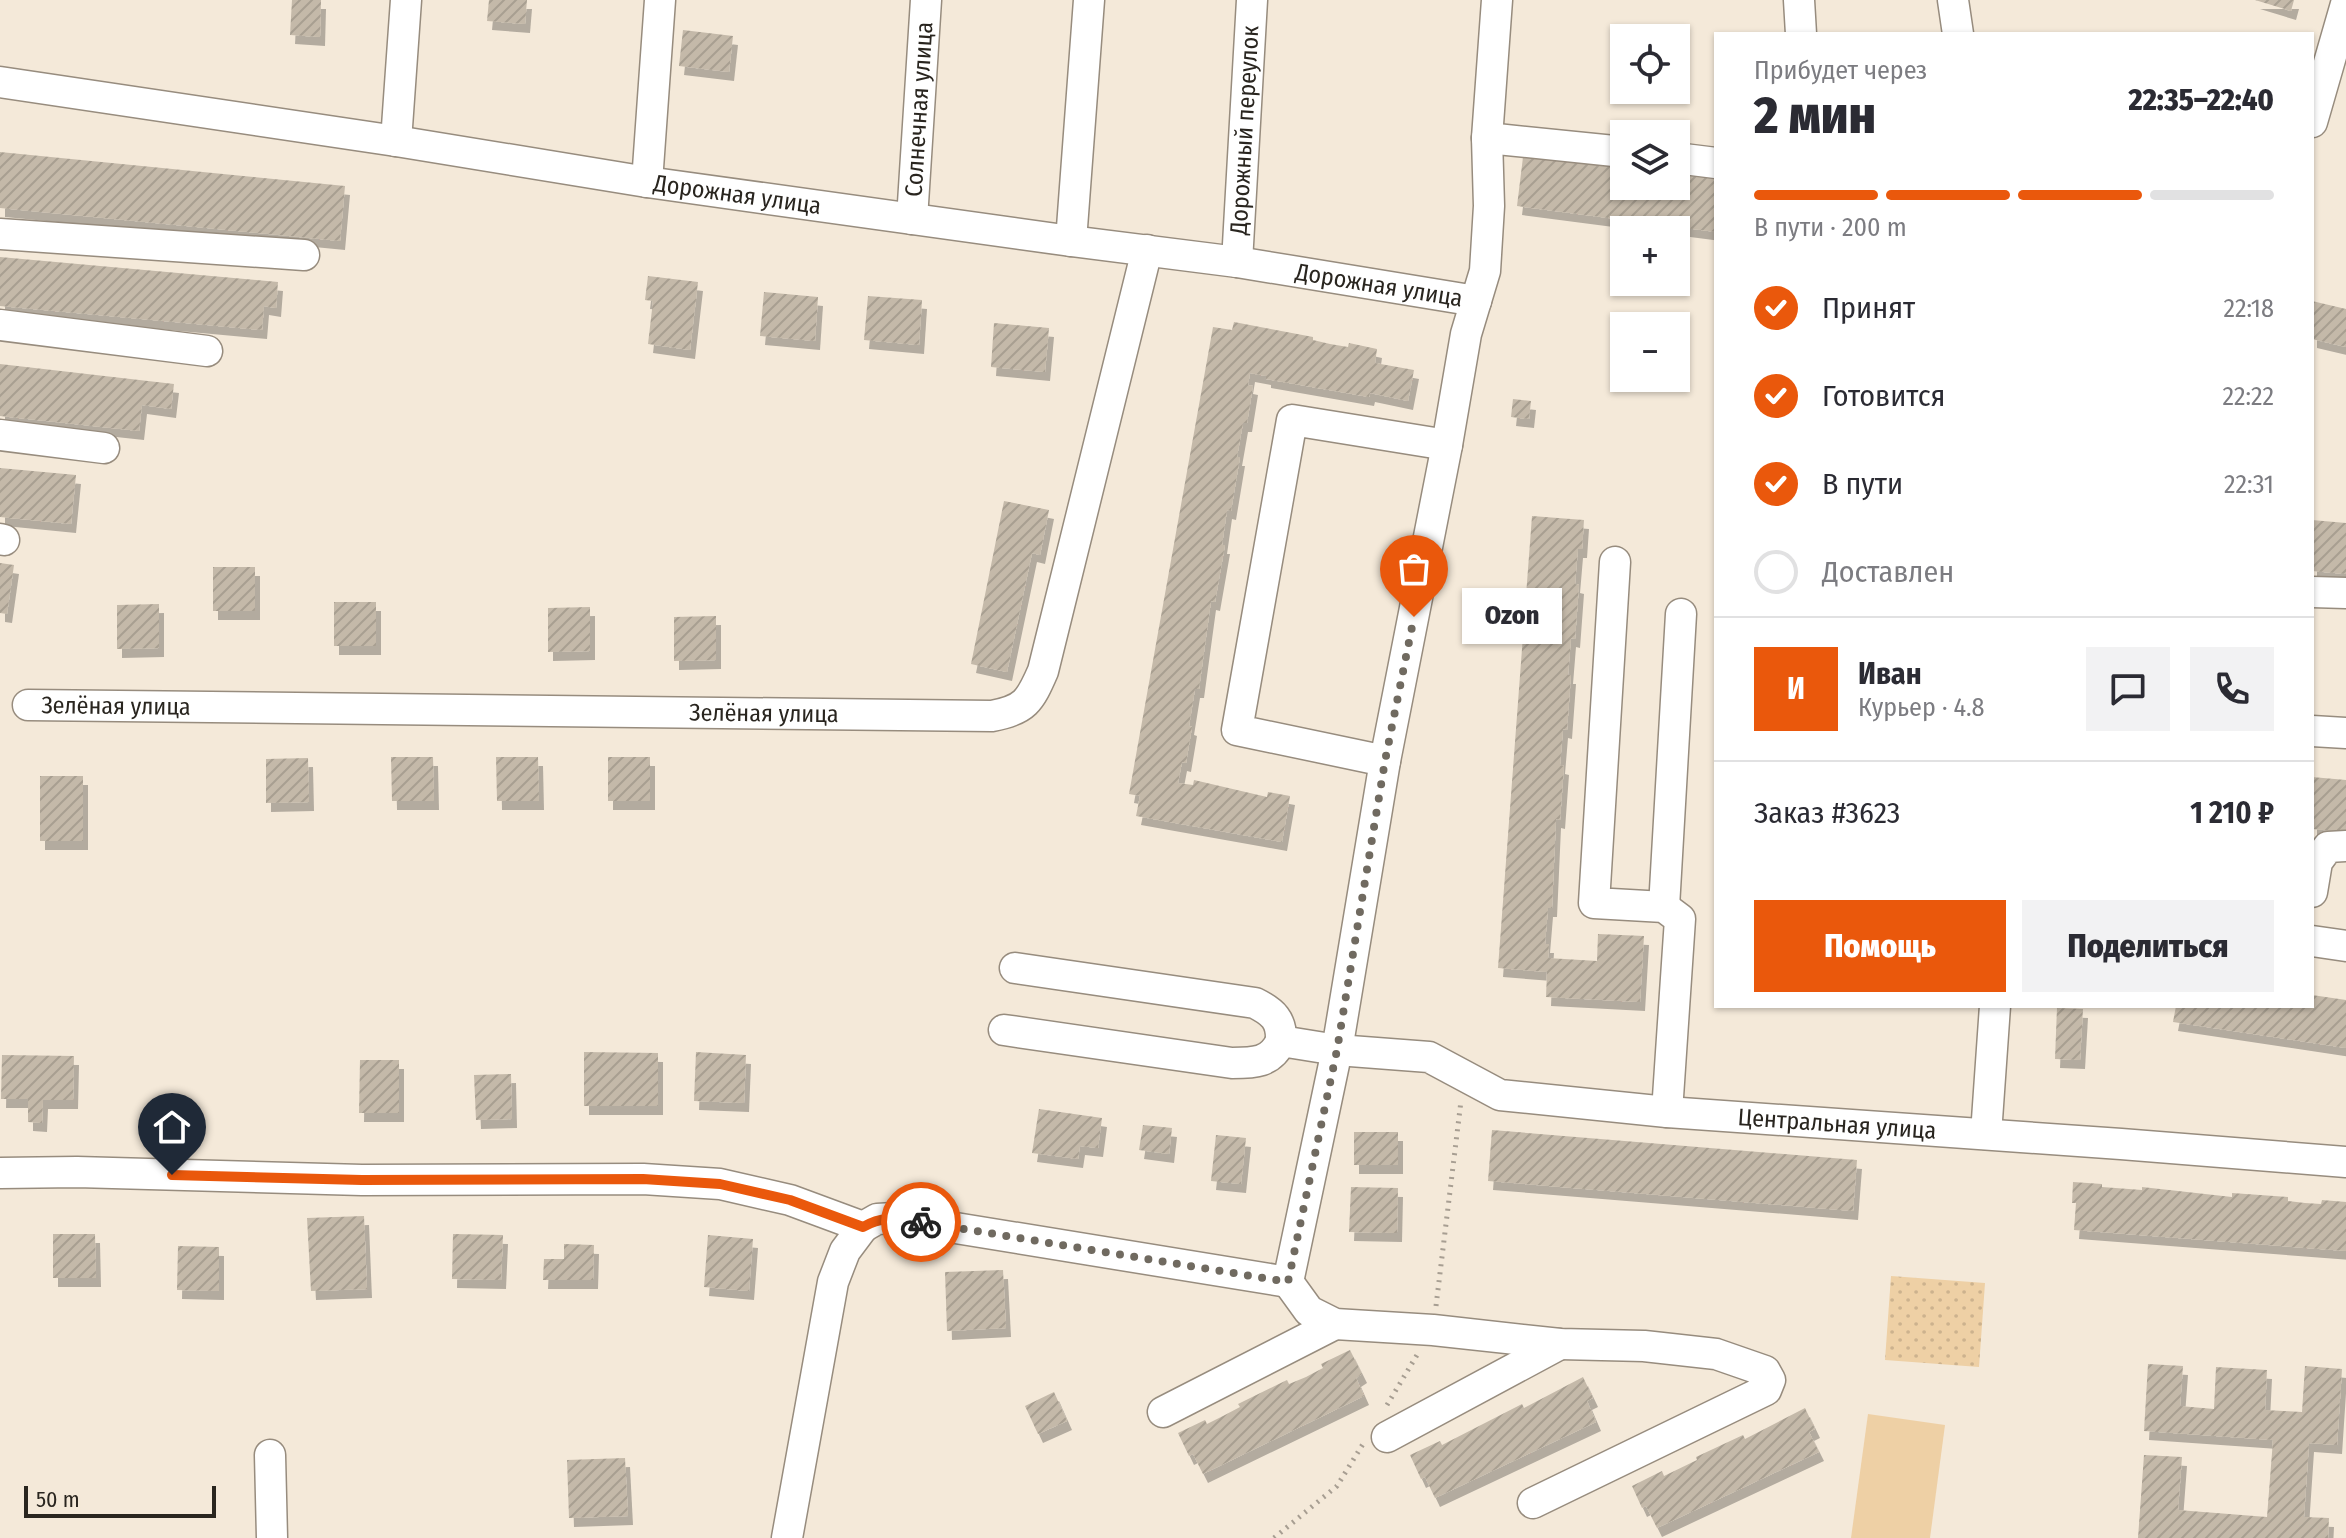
<!DOCTYPE html>
<html lang="ru">
<meta charset="utf-8">
<style>
body{margin:0;font-family:"Fira Sans Condensed",sans-serif;background:#f2f2f3;color:#2b2b33;height:100vh;display:flex;flex-direction:column;font-size:30px;white-space:nowrap}
*{box-sizing:border-box;margin:0}
p{font-size:26px;color:#7c7c81}
.icon{flex:none;width:44px;height:44px;fill:none;stroke:currentColor;stroke-width:2;stroke-linecap:round;stroke-linejoin:round}
.map{position:relative;flex:1;overflow:hidden}
.drawer{position:absolute;left:1714px;top:32px;width:600px;height:976px;display:flex;flex-direction:column;background:#fff;border-radius:0px;box-shadow:0 2px 6px #0004}
.drawer>*{flex:none}
.fabs{position:absolute;left:1610px;top:24px;display:grid;gap:16px}
.fabs a{display:grid;place-items:center;width:80px;height:80px;border-radius:0px;background:#fff;box-shadow:0 2px 6px #0004;font-size:40px}
.scale{position:absolute;left:24px;bottom:20px;width:192px;box-sizing:border-box;padding-left:8px;border:4px solid #29251f;border-top:0;font-size:22px;line-height:28px;white-space:nowrap;color:#29251f;-webkit-text-stroke:6px #f4e9d9;paint-order:stroke}
.pin{position:absolute;display:grid;place-items:center;width:68px;height:68px;color:#fff;margin:-82px -34px;border-radius:50% 50% 50% 0;rotate:-45deg;box-shadow:0 0 8px #0007}
.pin .icon{rotate:45deg}
.courier{position:absolute;display:grid;place-items:center;width:80px;height:80px;margin:-40px;border:6px solid #ea580c;border-radius:50%;background:#fff;color:#222;box-shadow:0 2px 10px #0007}
.bubble{position:absolute;height:56px;border-radius:0px;background:#fff;box-shadow:0 2px 6px #0004;font-size:26px;font-weight:800;line-height:56px;text-align:center}
.head em{font-style:normal;font-weight:800}
.head div{display:flex;flex-direction:column-reverse}
.head{display:flex;align-items:center;justify-content:space-between;height:136px;padding:0 40px}
h1{font-size:52px;font-weight:800;line-height:60px}
.bar{display:grid;grid-template-columns:repeat(4,1fr);gap:12px 8px;align-content:center;height:96px;padding:0 40px}
.bar i{height:10px;border-radius:6px;background:#e1e1e2}
.bar .active{background:#ea580c}
.bar p{grid-column:span 4}
.line{display:flex;align-items:center;gap:20px;padding:0 40px;border-top:2px solid #e1e1e2}
.line div{flex:1}
.round{display:grid;place-items:center;flex:none;width:84px;height:84px;border-radius:0px;background:#f2f2f3}
ol{padding:0 40px;list-style:none}
li{display:flex;align-items:center;gap:24px;height:88px}
li p{margin-inline-start:auto}
li .icon{padding:8px;border-radius:50%;background:#ea580c;color:#fff;stroke-width:4}
li:last-child{color:#7c7c81}
li i{width:44px;height:44px;border:4px solid #e1e1e2;border-radius:50%}
.button{display:flex;gap:16px;margin-top:auto;padding:16px 40px}
.button a{flex:1;height:92px;border-radius:0px;background:#ea580c;color:#fff;font-size:32px;font-weight:800;line-height:92px;text-align:center}
.button a+a{background:#f2f2f3;color:#2b2b33}
.map>svg:first-child{display:block}
.green{fill:#eed0a5}
.park{fill:url(#park-dots)}
.building{fill:url(#building-hatch);filter:url(#shadow)}
.lines{fill:none;stroke-linecap:round;stroke-linejoin:round}
.minor-casing{stroke:#978c7e;stroke-width:33}
.path{stroke:#a79e92;stroke-width:5;stroke-dasharray:2 6;stroke-linecap:butt}
.minor{stroke:#fff;stroke-width:30}
.done{stroke:#706a60;stroke-width:8;stroke-dasharray:0 14.4}
.route{stroke:#ea580c;stroke-width:10}
.labels{text-anchor:middle;dominant-baseline:central;stroke-width:6;stroke-linejoin:round;paint-order:stroke}
.street-label{font-size:24px;fill:#29251f;stroke:#f4e9d9}
</style>
<div class="map">
<svg width="2346" height="1538" viewBox="0 0 2346 1538">
<defs>
<pattern id="park-dots" width="8" height="8" patternUnits="userSpaceOnUse" patternTransform="scale(2)"><rect width="8" height="8" fill="#eed0a5"/><path d="M2 2h.1M6 6h.1" fill="none" stroke="#ccb28e" stroke-width="1.8" stroke-linecap="round"/></pattern>
<pattern id="building-hatch" width="6" height="6" patternUnits="userSpaceOnUse" patternTransform="scale(2)"><rect width="6" height="6" fill="#c4b9a9"/><path d="M-1 1l2-2M0 6l6-6M5 7l2-2" fill="none" stroke="#a89f91"/></pattern>
<filter id="shadow"><feDropShadow dx="5" dy="9" stdDeviation="0" flood-color="#0004"/></filter>
</defs>
<rect width="100%" height="100%" fill="#f4e9d9"/>
<!-- green -->
<path class="green" d="M 1868,1414 L 1945,1425 L 1930,1538 L 1851,1538 Z"/>
<!-- park -->
<path class="park" d="M 1891,1276 L 1985,1283 L 1979,1367 L 1885,1360 Z"/>
<!-- building -->
<g class="building">
<path d="M 292,0 L 321,0 L 320,37 L 290,35 Z"/>
<path d="M 489,0 L 527,0 L 525,24 L 487,21 Z"/>
<path d="M 2255,0 L 2294,0 L 2291,11 Z"/>
<path d="M 683,30 L 733,36 L 729,72 L 679,66 Z"/>
<path d="M 1524,149 L 1624,162 L 1624,186 L 1676,186 L 1676,169 L 1716,174 L 1716,232 L 1517,206 Z"/>
<path d="M 0,152 L 345,186 L 340,241 L 0,208 Z"/>
<path d="M 0,257 L 278,282 L 276,308 L 264,306 L 262,330 L 0,306 Z"/>
<path d="M 648,276 L 698,282 L 690,350 L 648,344 L 653,301 L 645,300 Z"/>
<path d="M 764,292 L 818,297 L 815,341 L 760,336 Z"/>
<path d="M 868,296 L 922,300 L 919,345 L 864,340 Z"/>
<path d="M 2312,301 L 2346,309 L 2346,347 L 2312,339 Z"/>
<path d="M 1234,322 L 1313,337 L 1313,340 L 1330,344 L 1348,347 L 1349,343 L 1377,349 L 1375,363 L 1414,370 L 1408,401 L 1370,393 L 1369,397 L 1266,379 L 1266,376 L 1250,373 L 1248,385 L 1253,386 L 1247,423 L 1243,423 L 1237,457 L 1240,457 L 1231,511 L 1227,510 L 1222,545 L 1225,545 L 1215,602 L 1211,601 L 1199,689 L 1195,689 L 1189,726 L 1192,727 L 1186,763 L 1182,762 L 1178,783 L 1193,785 L 1194,780 L 1267,797 L 1268,792 L 1290,796 L 1282,842 L 1136,816 L 1140,796 L 1129,794 L 1213,327 L 1232,330 Z"/>
<path d="M 994,323 L 1049,328 L 1045,372 L 991,367 Z"/>
<path d="M 0,364 L 174,384 L 171,409 L 142,405 L 139,431 L 0,416 Z"/>
<path d="M 1513,399 L 1531,401 L 1529,419 L 1511,417 Z"/>
<path d="M 0,468 L 76,475 L 71,524 L 0,517 Z"/>
<path d="M 1004,501 L 1049,510 L 1040,555 L 1032,553 L 1007,672 L 971,664 Z"/>
<path d="M 1532,516 L 1584,520 L 1582,549 L 1578,549 L 1575,584 L 1579,585 L 1575,639 L 1571,638 L 1568,675 L 1571,675 L 1567,730 L 1563,729 L 1560,765 L 1564,766 L 1560,820 L 1556,819 L 1552,908 L 1548,908 L 1545,944 L 1549,944 L 1548,958 L 1597,961 L 1598,934 L 1644,936 L 1640,1002 L 1546,997 L 1547,972 L 1498,968 Z"/>
<path d="M 2312,520 L 2346,523 L 2346,574 L 2312,571 Z"/>
<path d="M 0,563 L 14,565 L 7,614 L 0,613 Z"/>
<rect x="213" y="567" width="42" height="44"/>
<rect x="334" y="602" width="42" height="44"/>
<path d="M 159,604 L 159,648 L 117,649 L 117,605 Z"/>
<path d="M 590,607 L 590,651 L 548,652 L 548,608 Z"/>
<path d="M 716,616 L 716,660 L 674,661 L 674,617 Z"/>
<path d="M 391,757 L 433,757 L 434,801 L 392,801 Z"/>
<path d="M 496,757 L 538,757 L 539,801 L 497,801 Z"/>
<rect x="608" y="757" width="42" height="44"/>
<path d="M 308,758 L 309,802 L 266,803 L 266,759 Z"/>
<rect x="40" y="776" width="43" height="65"/>
<path d="M 2312,777 L 2346,780 L 2346,832 L 2312,829 Z"/>
<path d="M 2312,995 L 2346,1000 L 2346,1048 L 2173,1022 L 2176,1006 L 2312,1006 Z"/>
<path d="M 2057,1008 L 2083,1009 L 2080,1060 L 2055,1059 Z"/>
<path d="M 584,1052 L 658,1053 L 658,1106 L 584,1106 Z"/>
<path d="M 696,1052 L 746,1055 L 744,1103 L 694,1101 Z"/>
<path d="M 2,1055 L 74,1056 L 73,1100 L 43,1100 L 42,1123 L 28,1122 L 28,1099 L 1,1099 Z"/>
<path d="M 360,1060 L 399,1060 L 399,1113 L 359,1113 Z"/>
<path d="M 511,1074 L 512,1119 L 476,1120 L 474,1075 Z"/>
<path d="M 1039,1109 L 1102,1118 L 1098,1148 L 1080,1146 L 1078,1159 L 1032,1153 Z"/>
<path d="M 1143,1125 L 1172,1128 L 1169,1154 L 1139,1150 Z"/>
<path d="M 1492,1130 L 1857,1160 L 1853,1211 L 1488,1181 Z"/>
<rect x="1354" y="1132" width="44" height="33"/>
<path d="M 1216,1135 L 1246,1138 L 1241,1184 L 1211,1181 Z"/>
<path d="M 2073,1182 L 2102,1184 L 2102,1187 L 2142,1190 L 2142,1187 L 2232,1197 L 2232,1193 L 2288,1197 L 2288,1201 L 2305,1203 L 2321,1204 L 2322,1200 L 2346,1202 L 2346,1251 L 2074,1230 L 2076,1203 L 2072,1203 Z"/>
<path d="M 1351,1187 L 1398,1188 L 1397,1233 L 1349,1232 Z"/>
<path d="M 364,1216 L 367,1289 L 311,1291 L 307,1218 Z"/>
<path d="M 53,1234 L 95,1234 L 96,1278 L 53,1278 Z"/>
<path d="M 453,1234 L 503,1235 L 501,1280 L 452,1279 Z"/>
<path d="M 708,1235 L 753,1239 L 749,1291 L 704,1287 Z"/>
<path d="M 564,1244 L 594,1245 L 593,1280 L 543,1280 L 544,1259 L 564,1259 Z"/>
<path d="M 178,1246 L 219,1247 L 219,1291 L 177,1290 Z"/>
<path d="M 1003,1270 L 1006,1328 L 947,1331 L 945,1272 Z"/>
<path d="M 1350,1350 L 1362,1374 L 1356,1378 L 1364,1396 L 1203,1474 L 1193,1454 L 1189,1456 L 1178,1433 L 1205,1420 L 1207,1424 L 1223,1416 L 1240,1407 L 1238,1404 L 1287,1380 L 1289,1384 L 1306,1377 L 1323,1368 L 1321,1364 Z"/>
<path d="M 2148,1364 L 2183,1366 L 2180,1406 L 2214,1409 L 2216,1367 L 2267,1370 L 2265,1410 L 2302,1412 L 2305,1366 L 2342,1369 L 2337,1445 L 2309,1443 L 2304,1517 L 2329,1518 L 2328,1538 L 2138,1538 L 2144,1455 L 2182,1457 L 2178,1510 L 2267,1517 L 2273,1440 L 2144,1431 Z"/>
<path d="M 1583,1377 L 1593,1398 L 1587,1401 L 1596,1422 L 1435,1498 L 1425,1477 L 1421,1479 L 1410,1455 L 1440,1441 L 1442,1445 L 1522,1404 L 1524,1408 Z"/>
<path d="M 1054,1392 L 1067,1421 L 1038,1434 L 1025,1406 Z"/>
<path d="M 1805,1408 L 1815,1429 L 1809,1432 L 1819,1452 L 1657,1528 L 1646,1506 L 1642,1508 L 1632,1486 L 1662,1471 L 1664,1476 L 1697,1460 L 1696,1457 L 1743,1435 L 1745,1439 Z"/>
<path d="M 625,1458 L 628,1516 L 569,1518 L 567,1460 Z"/>
</g>
<g class="lines">
<!-- minor casing -->
<g class="minor-casing">
<g id="minor">
<path d="M 1799,0 L 1801,34"/>
<path d="M 1953,0 L 1958,34"/>
<path id="s1" d="M 0,82 L 396,141 L 647,182 L 1071,241 L 1237,262 L 1476,301"/>
<path d="M 2312,122 L 2346,4"/>
<path d="M 1487,138 L 1624,152"/>
<path d="M 396,141 L 406,0"/>
<path d="M 1676,158 L 1716,163"/>
<path d="M 647,182 L 660,0"/>
<path id="s2" d="M 912,219 L 926,0"/>
<path d="M 0,234 L 304,255"/>
<path d="M 1071,241 L 1089,0"/>
<path id="s3" d="M 1237,262 L 1252,0"/>
<path d="M 0,325 L 207,351"/>
<path d="M 0,435 L 104,448"/>
<path d="M 0,539 L 4,540"/>
<path d="M 1615,562 L 1594,903 L 1664,907 L 1680,919 L 1667,1112"/>
<path d="M 2312,592 L 2346,593"/>
<path id="s4" d="M 28,705 L 992,716 C 1025,710 1030,701 1043,671 L 1147,250"/>
<path d="M 2312,731 L 2346,733"/>
<path d="M 1385,761 L 1237,730 L 1292,420 L 1447,445"/>
<path d="M 2312,892 L 2317,862 L 2328,847 L 2346,846"/>
<path d="M 1664,907 L 1681,614"/>
<path d="M 2312,941 L 2346,946"/>
<path d="M 1015,968 L 1255,1003 C 1273,1012 1282,1020 1281,1041"/>
<path id="s5" d="M 1004,1030 L 1232,1063 C 1254,1063 1271,1063 1281,1041 L 1337,1050 L 1429,1057 L 1500,1095 L 1667,1112 L 2121,1144 L 2346,1162"/>
<path d="M 1986,1134 L 1995,1006"/>
<path d="M 0,1173 L 77,1172 L 362,1180 L 643,1179 L 720,1184 L 790,1200 L 863,1227 L 877,1219 L 894,1218 L 1288,1282"/>
<path d="M 1288,1282 L 1337,1050 L 1385,761 L 1447,445 L 1466,334 L 1485,271 L 1489,206 L 1487,138 L 1497,0"/>
<path d="M 1288,1282 L 1309,1311 L 1335,1324 L 1433,1330 L 1560,1344 L 1644,1346 L 1716,1354 L 1765,1371 L 1770,1380 L 1766,1390 L 1533,1503"/>
<path d="M 1163,1412 L 1335,1324"/>
<path d="M 1387,1437 L 1560,1344"/>
<path d="M 270,1455 L 272,1538"/>
<path d="M 787,1538 L 833,1282 L 845,1251 L 863,1227"/>
</g>
</g>
<!-- path -->
<g class="path">
<path d="M 1436,1306 L 1461,1101"/>
<path d="M 1387,1405 L 1417,1355"/>
<path d="M 1274,1538 L 1337,1486 L 1363,1444"/>
</g>
<!-- minor -->
<use href="#minor" class="minor"/>
</g>
<g class="lines">
<!-- done -->
<path class="done" d="M 921,1222 L 1288,1282 L 1337,1050 L 1385,761 L 1414,617"/>
<!-- route -->
<path class="route" d="M 172,1175 L 362,1180 L 643,1179 L 720,1184 L 790,1200 L 863,1227 C 883,1215 899,1219 921,1222"/>
</g>
<g class="labels">
<!-- street labels -->
<g class="street-label">
<text stroke="none"><textPath href="#s2" startOffset="110">Солнечная улица</textPath></text>
<text stroke="none"><textPath href="#s3" startOffset="132">Дорожный переулок</textPath></text>
<text stroke="none"><textPath href="#s1" startOffset="746">Дорожная улица</textPath></text>
<text stroke="none"><textPath href="#s1" startOffset="1394">Дорожная улица</textPath></text>
<text stroke="none"><textPath href="#s4" startOffset="88">Зелёная улица</textPath></text>
<text stroke="none"><textPath href="#s4" startOffset="736">Зелёная улица</textPath></text>
<text stroke="none"><textPath href="#s5" startOffset="856">Центральная улица</textPath></text>
</g>
</g>
</svg>
<div class="fabs">
<a><svg class="icon" aria-label="locate" viewBox="0 0 24 24"><circle cx="12" cy="12" r="6"/><path d="M12 2v4M12 18v4M2 12h4M18 12h4"/></svg></a>
<a><svg class="icon" aria-label="layers" viewBox="0 0 24 24"><path d="M12 4l9 5-9 5-9-5zM3 14l9 5 9-5"/></svg></a>
<a>+</a>
<a>−</a>
</div>
<div class="scale">50 m</div>
<div class="pin" style="left:1414px;top:617px;background:#ea580c"><svg class="icon" aria-label="bag" viewBox="0 0 24 24"><path d="M5 8h14l-1 12H6zM9 8a3 3 0 0 1 6 0"/></svg></div>
<div class="pin" style="left:172px;top:1175px;background:#1f2937"><svg class="icon" aria-label="home" viewBox="0 0 24 24"><path d="M3 11l9-7 9 7M6 9v11h12V9"/></svg></div>
<div class="courier" style="left:921px;top:1222px"><svg class="icon" aria-label="bike" viewBox="0 0 24 24"><circle cx="6" cy="16" r="4"/><circle cx="18" cy="16" r="4"/><path d="M6 16l4-8h5l3 8M10 8l3 8H6M13 5h3"/></svg></div>
<div class="bubble" style="left:1462px;top:588px;width:100px">Ozon</div>
<section class="drawer">
<div class="head"><div><h1>2 мин</h1><p>Прибудет через</p></div><em>22:35–22:40</em></div>
<div class="bar"><i class="active"></i><i class="active"></i><i class="active"></i><i></i><p>В пути · 200 m</p></div>
<ol>
<li><svg class="icon" aria-label="check" viewBox="0 0 24 24"><path d="M5 12l5 5 9-10"/></svg>Принят<p>22:18</p></li>
<li><svg class="icon" aria-label="check" viewBox="0 0 24 24"><path d="M5 12l5 5 9-10"/></svg>Готовится<p>22:22</p></li>
<li><svg class="icon" aria-label="check" viewBox="0 0 24 24"><path d="M5 12l5 5 9-10"/></svg>В пути<p>22:31</p></li>
<li><i></i>Доставлен</li>
</ol>
<div class="line" style="height:144px"><b class="round" style="background:#ea580c;color:#fff">И</b><div><b>Иван</b><p>Курьер · 4.8</p></div><a class="round"><svg class="icon" aria-label="chat" viewBox="0 0 24 24"><path d="M4 5h16v11H9l-5 4z"/></svg></a><a class="round"><svg class="icon" aria-label="phone" viewBox="0 0 24 24"><path d="M5 4h4l2 5-3 2q2 4 5 5l2-3 5 2v4C11 20 4 13 5 4z"/></svg></a></div>
<div class="line" style="height:104px"><div>Заказ #3623</div><b>1 210 ₽</b></div>
<div class="button"><a>Помощь</a><a>Поделиться</a></div>
</section>
</div>
